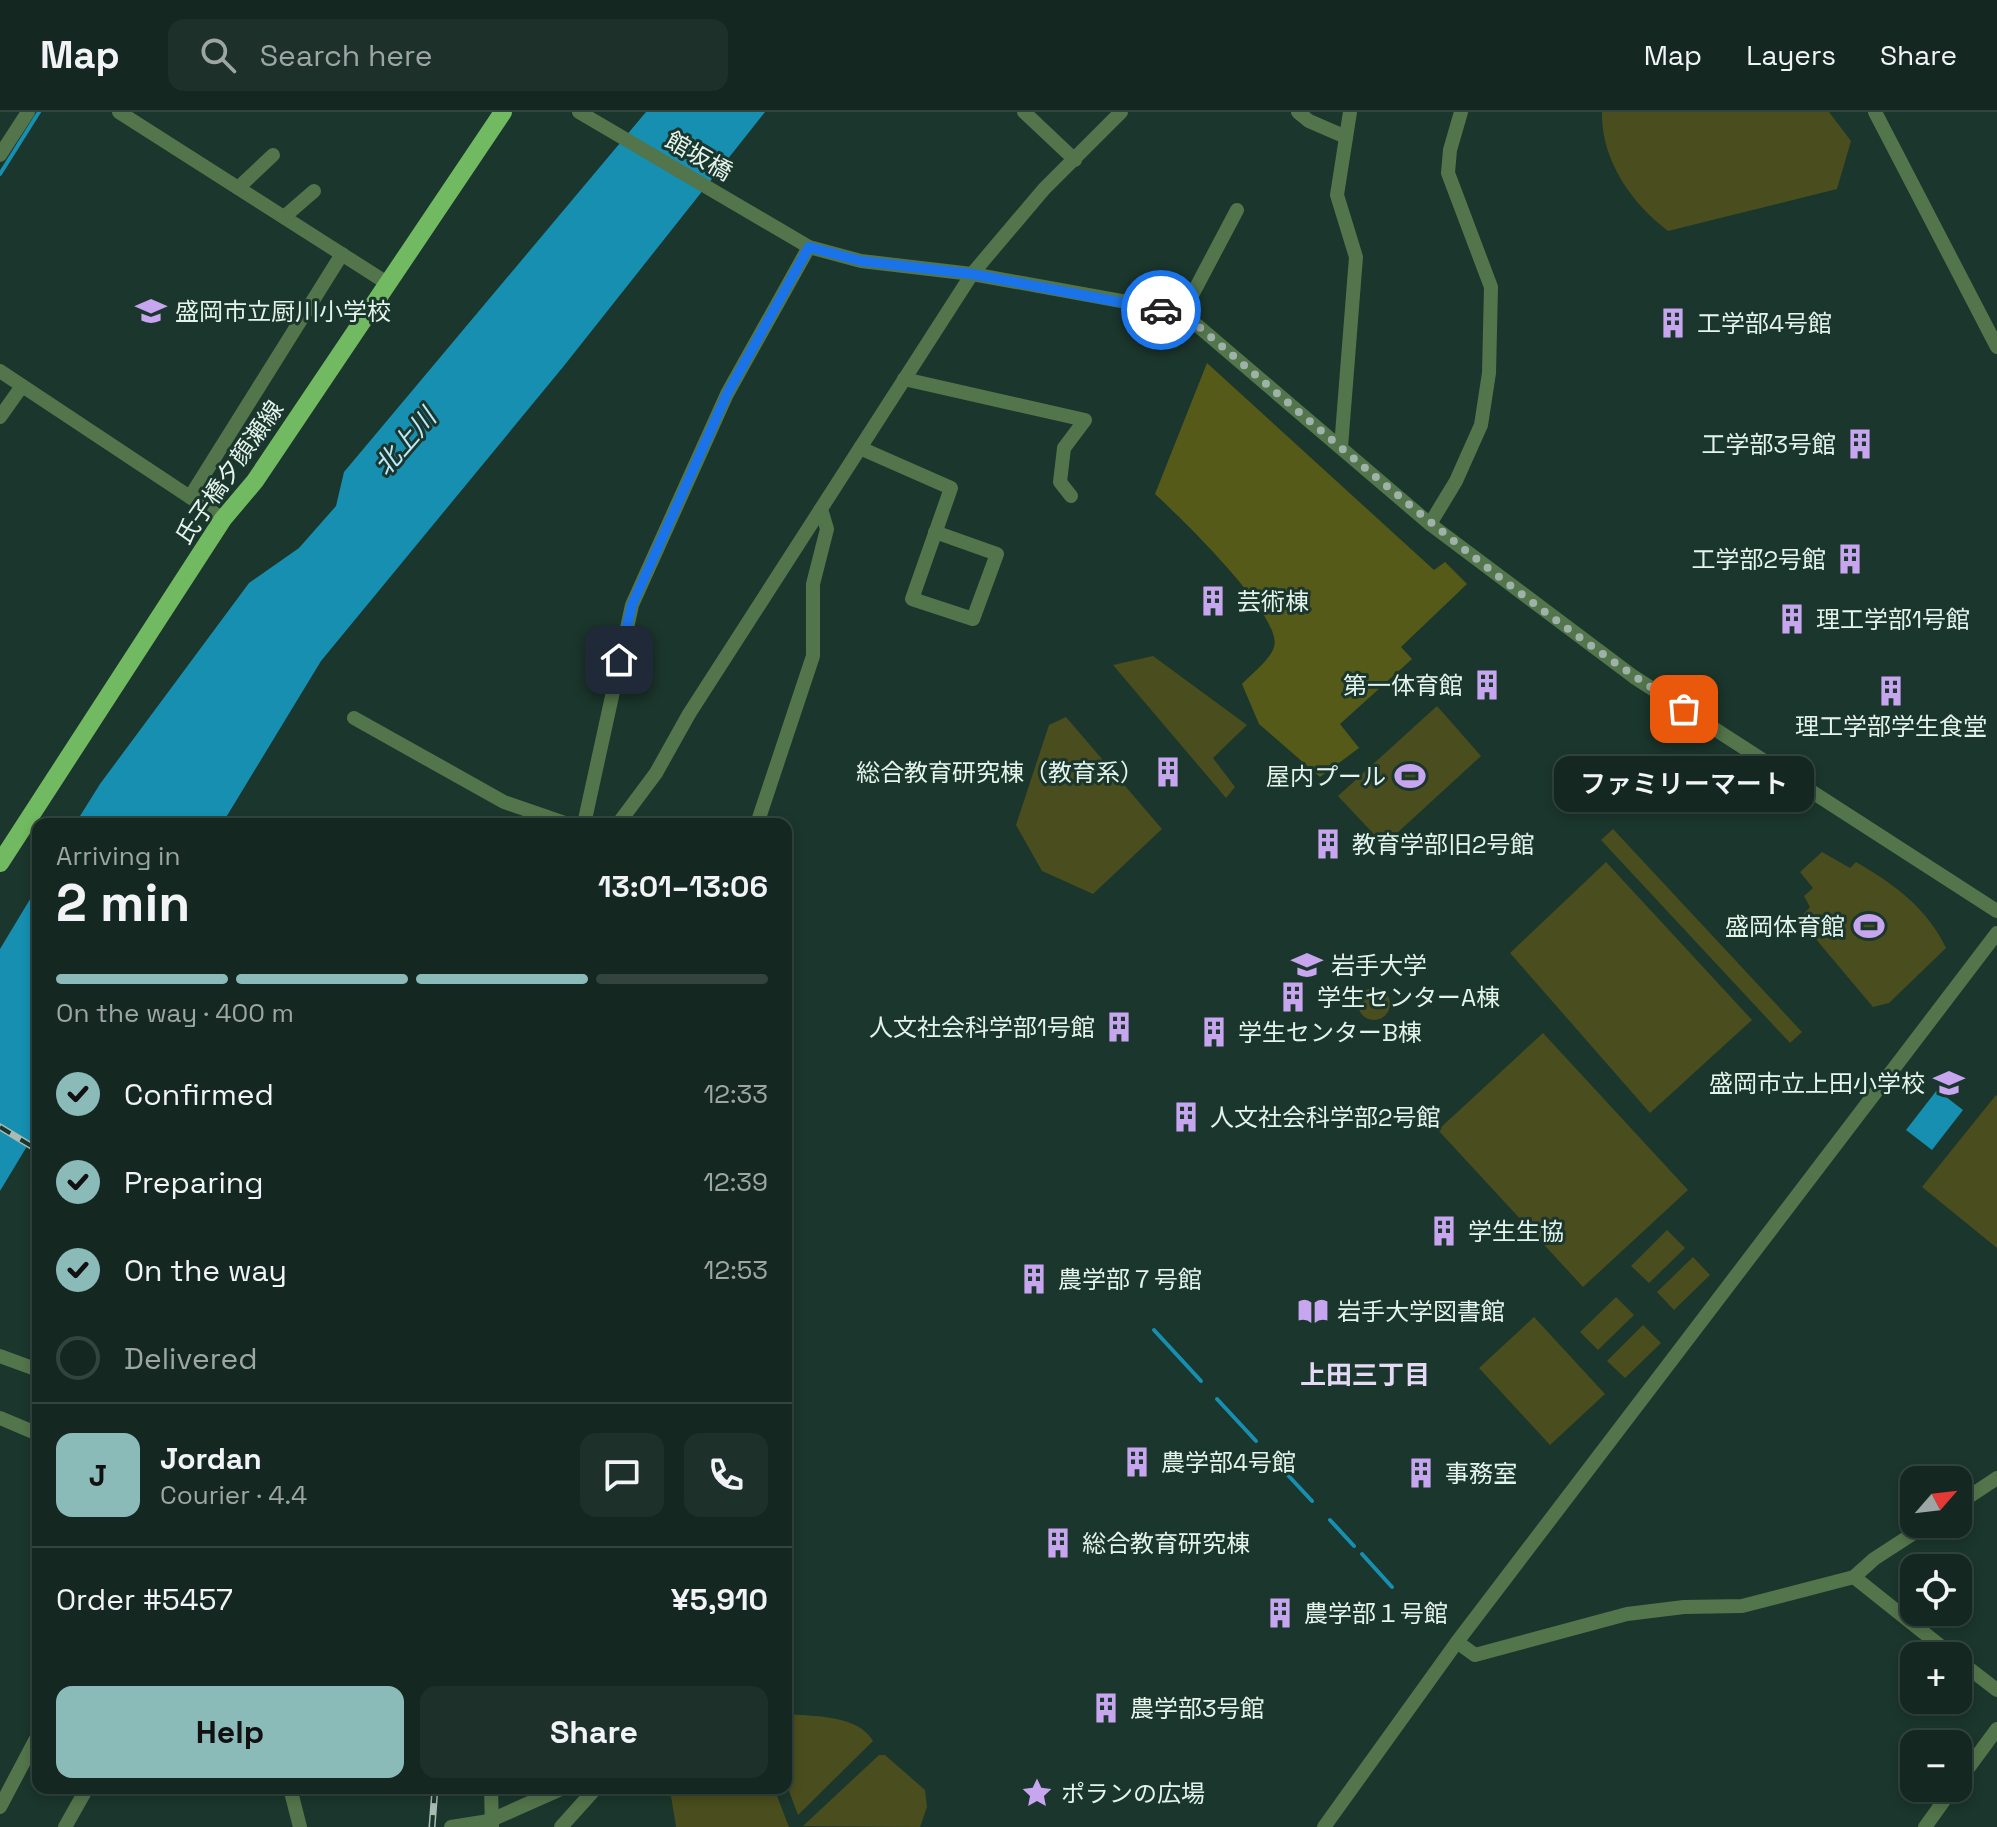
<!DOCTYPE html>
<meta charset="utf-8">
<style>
body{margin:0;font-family:"Space Grotesk","Noto Sans JP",sans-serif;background:#1d302a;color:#f1f3f6;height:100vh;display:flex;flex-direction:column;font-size:30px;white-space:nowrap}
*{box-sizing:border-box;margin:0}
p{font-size:26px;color:#9da6a5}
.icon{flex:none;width:44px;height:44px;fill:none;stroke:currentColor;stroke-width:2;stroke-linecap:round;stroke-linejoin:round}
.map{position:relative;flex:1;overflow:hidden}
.side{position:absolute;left:32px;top:706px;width:760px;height:976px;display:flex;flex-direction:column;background:#142821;border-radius:16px;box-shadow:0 4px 12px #0003,0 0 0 2px #33443f}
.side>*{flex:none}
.needle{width:52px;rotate:62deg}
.buttons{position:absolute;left:1900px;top:1354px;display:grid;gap:16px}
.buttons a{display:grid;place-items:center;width:72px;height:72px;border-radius:16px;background:#142821;box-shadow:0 4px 12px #0003,0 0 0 2px #33443f;font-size:40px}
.pin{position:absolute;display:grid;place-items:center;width:68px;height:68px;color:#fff;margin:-34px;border-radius:16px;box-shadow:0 4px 12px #0006}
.courier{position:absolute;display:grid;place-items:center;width:80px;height:80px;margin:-40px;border:6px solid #1a73e8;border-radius:50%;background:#fff;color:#222;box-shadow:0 2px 10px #0007}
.bubble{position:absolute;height:56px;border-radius:16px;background:#142821;box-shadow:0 4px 12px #0003,0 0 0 2px #33443f;font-size:26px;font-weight:600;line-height:56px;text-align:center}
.summary em{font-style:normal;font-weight:600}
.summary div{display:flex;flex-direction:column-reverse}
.summary{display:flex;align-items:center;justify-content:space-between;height:136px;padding:0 24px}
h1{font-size:52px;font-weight:600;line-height:60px}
.bar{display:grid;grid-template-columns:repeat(4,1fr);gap:12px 8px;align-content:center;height:96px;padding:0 24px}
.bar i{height:10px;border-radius:6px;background:#33443f}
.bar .on{background:#8bbbb9}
.bar p{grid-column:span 4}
.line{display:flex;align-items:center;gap:20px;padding:0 24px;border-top:2px solid #33443f}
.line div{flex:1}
.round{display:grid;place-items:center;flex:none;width:84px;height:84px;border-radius:16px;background:#1d302a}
ol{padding:0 24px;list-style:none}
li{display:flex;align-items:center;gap:24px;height:88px}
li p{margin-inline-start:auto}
li .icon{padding:8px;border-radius:50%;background:#8bbbb9;color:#111;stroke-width:4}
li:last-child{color:#9da6a5}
li i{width:44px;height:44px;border:4px solid #33443f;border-radius:50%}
.cta{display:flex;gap:16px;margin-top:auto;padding:16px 24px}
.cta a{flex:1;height:92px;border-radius:16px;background:#8bbbb9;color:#111;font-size:32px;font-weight:600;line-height:92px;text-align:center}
.cta a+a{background:#1d302a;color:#f1f3f6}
header{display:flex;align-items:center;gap:48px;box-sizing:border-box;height:112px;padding:0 40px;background:#142821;border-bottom:2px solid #33443f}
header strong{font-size:38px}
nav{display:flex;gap:44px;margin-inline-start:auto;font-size:28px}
.search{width:560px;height:72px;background:#1d302a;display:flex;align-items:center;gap:20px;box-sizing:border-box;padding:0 28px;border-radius:16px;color:#9da6a5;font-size:30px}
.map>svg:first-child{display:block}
.green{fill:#4a4d1d}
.forest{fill:#565a18}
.water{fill:#168fb1}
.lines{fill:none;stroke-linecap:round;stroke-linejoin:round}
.stream{stroke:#168fb1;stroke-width:4}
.minor{stroke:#53754b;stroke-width:14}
.major{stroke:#71ba61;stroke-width:18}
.rail-casing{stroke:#a8bcb4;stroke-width:7}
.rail{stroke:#1b362c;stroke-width:4;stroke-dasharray:12;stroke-linecap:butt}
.done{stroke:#9eb2a9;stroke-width:8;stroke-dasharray:0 14.4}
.route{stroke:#1a73e8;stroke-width:10}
.labels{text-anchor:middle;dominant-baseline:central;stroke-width:6;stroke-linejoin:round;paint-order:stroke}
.street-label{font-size:24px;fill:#e4f4ed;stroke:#1b362c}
.poi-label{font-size:24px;fill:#e4f4ed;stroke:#1b362c;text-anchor:start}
.water-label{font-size:26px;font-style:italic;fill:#b9e9fb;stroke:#1b362c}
.neighbourhood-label{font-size:26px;font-weight:bold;fill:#e6d9f5;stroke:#1b362c}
</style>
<header>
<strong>Map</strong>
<div class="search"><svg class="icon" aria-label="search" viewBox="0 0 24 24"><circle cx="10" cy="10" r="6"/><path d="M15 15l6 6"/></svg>Search here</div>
<nav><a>Map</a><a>Layers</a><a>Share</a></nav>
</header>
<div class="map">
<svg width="1997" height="1715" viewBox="0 0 1997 1715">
<rect width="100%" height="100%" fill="#1b362c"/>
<!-- green -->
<g class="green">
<path d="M 1602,0 L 1829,0 L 1851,29 L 1837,77 L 1668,119 C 1631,91 1601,48 1602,0 Z"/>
<path d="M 1153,544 L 1247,613 L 1213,646 L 1235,675 L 1226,686 L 1113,553 Z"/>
<path d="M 1437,594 L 1481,644 L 1384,733 L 1338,684 Z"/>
<path d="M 1066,605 L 1162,717 L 1093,782 L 1042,759 L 1016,713 L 1049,613 Z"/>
<path d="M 1613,717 L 1802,920 L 1790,931 L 1601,728 Z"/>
<path d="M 1822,740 L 1850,756 L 1856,750 C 1893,771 1928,797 1946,836 L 1889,891 L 1873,895 L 1799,807 L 1810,795 L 1804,784 L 1813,776 L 1800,760 Z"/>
<path d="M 1606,750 L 1752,908 L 1650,1001 L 1510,841 Z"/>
<circle cx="1374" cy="892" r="16"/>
<path d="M 1543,921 L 1688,1078 L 1583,1175 L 1438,1018 Z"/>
<path d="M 1996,983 L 1997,984 L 1997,1136 L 1922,1075 Z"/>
<path d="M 1667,1118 L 1685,1136 L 1649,1171 L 1631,1154 Z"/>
<path d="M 1693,1145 L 1710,1163 L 1674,1198 L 1657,1180 Z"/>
<path d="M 1616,1185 L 1634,1203 L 1598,1238 L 1580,1220 Z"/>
<path d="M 1534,1205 L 1605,1282 L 1550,1333 L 1479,1256 Z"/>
<path d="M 1643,1213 L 1661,1231 L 1625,1266 L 1607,1249 Z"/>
<path d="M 786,1602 C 812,1604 859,1603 873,1629 L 798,1703 L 786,1671 Z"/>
<path d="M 879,1643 L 885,1643 L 925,1678 L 927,1695 L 920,1715 L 803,1714 Z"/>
<path d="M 675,1676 L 774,1676 L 789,1715 L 676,1715 L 671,1684 Z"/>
</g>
<!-- forest -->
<path class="forest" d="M 1207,251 L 1434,458 L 1445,450 L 1467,472 L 1401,535 L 1412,547 L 1340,612 L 1359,636 L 1320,665 L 1259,612 L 1242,572 C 1251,562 1270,548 1274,535 C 1284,505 1179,404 1155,382 Z"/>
<!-- water -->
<g class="water">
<path d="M 646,0 L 765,0 L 563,255 L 321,549 L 222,712 L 75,712 L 100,672 L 249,471 L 299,436 L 336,394 L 344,360 Z"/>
<path d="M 38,774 L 38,1016 L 0,1079 L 0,837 Z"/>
<path d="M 1937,978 L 1963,998 L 1932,1038 L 1906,1018 Z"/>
</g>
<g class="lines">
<!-- stream -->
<g class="stream">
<path d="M 0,62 L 39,0"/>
<path d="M 1154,1218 L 1201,1269"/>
<path d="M 1217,1287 L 1256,1329"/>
<path d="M 1272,1346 L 1312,1389"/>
<path d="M 1330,1408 L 1354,1434"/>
<path d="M 1362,1442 L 1392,1475"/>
</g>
<!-- minor -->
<g class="minor">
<path d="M 119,0 L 387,171"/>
<path d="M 579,0 L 809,135 L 861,149 L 972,162 L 1138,192 L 1174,201 L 1198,214 L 1430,412 L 1634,565 L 1997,799"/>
<path d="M 1024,0 L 1075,48"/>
<path d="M 1298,0 L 1309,9 L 1346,25"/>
<path d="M 1875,0 L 1997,235"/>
<path d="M 0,43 L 28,0"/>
<path d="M 238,76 L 273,43"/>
<path d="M 284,105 L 314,79"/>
<path d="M 1181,204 L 1237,98"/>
<path d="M 0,259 L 223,407"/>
<path d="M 904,267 L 1085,308 L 1064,336 L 1060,370 L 1071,384"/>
<path d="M 0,305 L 22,274"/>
<path d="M 1341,335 L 1356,145 L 1337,83 L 1350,0"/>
<path d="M 860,336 L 951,376 L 912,487 L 973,507 L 997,442 L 935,420"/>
<path d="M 190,385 L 342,142"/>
<path d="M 1430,412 L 1456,369 L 1481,313 L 1489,261 L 1491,175 L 1448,61 L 1450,38 L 1461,0"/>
<path d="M 354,606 L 504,690 L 568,712"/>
<path d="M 584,712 L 632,493 L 727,282 L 809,135"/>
<path d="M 618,712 L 656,661 L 689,602 L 972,162 L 1044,77 L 1121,0"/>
<path d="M 757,712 L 813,544 L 813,472 L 827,417 L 821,397"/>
<path d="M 0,1244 L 38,1258"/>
<path d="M 0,1306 L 38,1322"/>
<path d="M 1958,1392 L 1997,1366"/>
<path d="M 1854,1465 L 1953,1544"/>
<path d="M 1457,1530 L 1475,1543 L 1627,1502 L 1684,1495 L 1742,1494 L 1854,1465 L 1874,1447 L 1928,1412"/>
<path d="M 1958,1548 L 1997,1578"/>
<path d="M 1958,1670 L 1997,1617"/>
<path d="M 290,1676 L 300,1715"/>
<path d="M 491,1676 L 492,1715"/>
<path d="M 0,1695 L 38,1623"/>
<path d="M 65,1715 L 87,1676"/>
<path d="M 451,1715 L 489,1709 L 563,1676"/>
<path d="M 561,1715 L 596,1676"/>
<path d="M 1324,1715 L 1457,1530 L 1997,821"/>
<path d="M 1925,1715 L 1953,1676"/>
</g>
<!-- major -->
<path class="major" d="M 0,751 L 223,407 L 255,369 L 503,0"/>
<!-- rail casing -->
<g class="rail-casing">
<g id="rail">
<path d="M 0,1015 L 38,1038"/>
<path d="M 432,1715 L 435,1676"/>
</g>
</g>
<!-- rail -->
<use href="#rail" class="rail"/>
</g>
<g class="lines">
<!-- done -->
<path class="done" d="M 1161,198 L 1198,214 C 1355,347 1510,485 1684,597"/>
<!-- route -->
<path class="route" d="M 619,548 L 632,493 L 727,282 L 809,135 L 861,149 L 972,162 L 1161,198"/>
</g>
<!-- icons -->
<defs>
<g id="school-bare" transform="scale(2.4)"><path d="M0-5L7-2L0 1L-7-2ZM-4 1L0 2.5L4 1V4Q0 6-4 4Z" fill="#c8a6ef" stroke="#1b362c" stroke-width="2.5" paint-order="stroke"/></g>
<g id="building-bare" transform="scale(2.4)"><path d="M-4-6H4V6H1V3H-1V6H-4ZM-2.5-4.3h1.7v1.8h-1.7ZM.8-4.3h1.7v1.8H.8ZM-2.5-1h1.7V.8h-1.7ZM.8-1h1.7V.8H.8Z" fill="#c8a6ef" stroke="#1b362c" stroke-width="2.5" paint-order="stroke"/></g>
<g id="stadium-bare" transform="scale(2.4)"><path d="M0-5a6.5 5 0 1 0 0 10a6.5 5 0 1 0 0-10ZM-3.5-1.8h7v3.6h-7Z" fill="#c8a6ef" stroke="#1b362c" stroke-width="2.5" paint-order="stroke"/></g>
<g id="university-bare" transform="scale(2.4)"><path d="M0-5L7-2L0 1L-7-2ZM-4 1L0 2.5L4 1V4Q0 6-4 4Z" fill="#c8a6ef" stroke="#1b362c" stroke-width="2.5" paint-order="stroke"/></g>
<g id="library-bare" transform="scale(2.4)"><path d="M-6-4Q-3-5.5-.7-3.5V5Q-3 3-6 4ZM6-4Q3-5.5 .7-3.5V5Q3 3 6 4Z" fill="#c8a6ef" stroke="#1b362c" stroke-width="2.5" paint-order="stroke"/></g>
<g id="sight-bare" transform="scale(2.4)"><path d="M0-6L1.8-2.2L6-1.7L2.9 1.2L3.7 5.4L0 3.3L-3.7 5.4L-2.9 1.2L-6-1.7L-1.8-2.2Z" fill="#c8a6ef" stroke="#1b362c" stroke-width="2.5" paint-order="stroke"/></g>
</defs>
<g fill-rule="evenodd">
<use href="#school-bare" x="151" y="199"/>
<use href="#building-bare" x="1673" y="211"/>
<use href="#building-bare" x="1860" y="332"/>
<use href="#building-bare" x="1850" y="447"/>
<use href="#building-bare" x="1213" y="489"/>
<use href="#building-bare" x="1792" y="507"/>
<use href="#building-bare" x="1487" y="573"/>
<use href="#building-bare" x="1891" y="579"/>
<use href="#building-bare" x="1168" y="660"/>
<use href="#stadium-bare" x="1410" y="664"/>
<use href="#building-bare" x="1328" y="732"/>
<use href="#stadium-bare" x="1869" y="814"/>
<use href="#university-bare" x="1307" y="853"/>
<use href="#building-bare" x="1293" y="885"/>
<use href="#building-bare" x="1119" y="915"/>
<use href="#building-bare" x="1214" y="920"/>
<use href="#school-bare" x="1949" y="971"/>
<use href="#building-bare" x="1186" y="1005"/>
<use href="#building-bare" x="1444" y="1119"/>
<use href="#building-bare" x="1034" y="1167"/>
<use href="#library-bare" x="1313" y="1199"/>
<use href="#building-bare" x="1137" y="1350"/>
<use href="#building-bare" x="1421" y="1361"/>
<use href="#building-bare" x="1058" y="1431"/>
<use href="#building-bare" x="1280" y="1501"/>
<use href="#building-bare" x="1106" y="1596"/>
<use href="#sight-bare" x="1037" y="1681"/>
</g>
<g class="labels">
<!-- street labels -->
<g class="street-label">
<text transform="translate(699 44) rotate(30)">館坂橋</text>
<text transform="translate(229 360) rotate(-55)">氏子橋夕顔瀬線</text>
</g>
<!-- poi labels -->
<g class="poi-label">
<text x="175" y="199">盛岡市立厨川小学校</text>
<text x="1697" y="211">工学部4号館</text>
<text x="1836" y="332" text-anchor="end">工学部3号館</text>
<text x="1826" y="447" text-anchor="end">工学部2号館</text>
<text x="1237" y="489">芸術棟</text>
<text x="1816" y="507">理工学部1号館</text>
<text x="1463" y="573" text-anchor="end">第一体育館</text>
<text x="1891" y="614" text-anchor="middle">理工学部学生食堂</text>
<text x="1144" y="660" text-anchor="end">総合教育研究棟（教育系）</text>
<text x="1386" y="664" text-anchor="end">屋内プール</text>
<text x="1352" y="732">教育学部旧2号館</text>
<text x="1845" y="814" text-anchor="end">盛岡体育館</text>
<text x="1331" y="853">岩手大学</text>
<text x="1317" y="885">学生センターA棟</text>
<text x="1095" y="915" text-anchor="end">人文社会科学部1号館</text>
<text x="1238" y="920">学生センターB棟</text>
<text x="1925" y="971" text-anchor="end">盛岡市立上田小学校</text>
<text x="1210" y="1005">人文社会科学部2号館</text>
<text x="1468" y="1119">学生生協</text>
<text x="1058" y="1167">農学部７号館</text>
<text x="1337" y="1199">岩手大学図書館</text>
<text x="1161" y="1350">農学部4号館</text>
<text x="1445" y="1361">事務室</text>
<text x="1082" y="1431">総合教育研究棟</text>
<text x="1304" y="1501">農学部１号館</text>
<text x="1130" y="1596">農学部3号館</text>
<text x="1061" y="1681">ポランの広場</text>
</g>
<!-- water labels -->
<g class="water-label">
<text transform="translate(405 330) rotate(-49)">北上川</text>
</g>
<!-- neighbourhood labels -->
<g class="neighbourhood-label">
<text x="1365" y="1263">上田三丁目</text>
</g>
</g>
</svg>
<div class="buttons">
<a><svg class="needle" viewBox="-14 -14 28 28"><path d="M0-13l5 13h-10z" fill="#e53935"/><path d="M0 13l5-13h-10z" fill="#9da6a5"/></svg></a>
<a><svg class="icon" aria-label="locate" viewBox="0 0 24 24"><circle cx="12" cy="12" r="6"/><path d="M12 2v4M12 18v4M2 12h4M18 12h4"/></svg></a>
<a>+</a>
<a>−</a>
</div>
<div class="pin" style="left:1684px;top:597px;background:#ea580c"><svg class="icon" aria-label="bag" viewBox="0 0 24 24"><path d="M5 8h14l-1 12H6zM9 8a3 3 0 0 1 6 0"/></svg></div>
<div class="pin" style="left:619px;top:548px;background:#1f2937"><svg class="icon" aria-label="home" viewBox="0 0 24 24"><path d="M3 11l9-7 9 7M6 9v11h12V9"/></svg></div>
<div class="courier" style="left:1161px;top:198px"><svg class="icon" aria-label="car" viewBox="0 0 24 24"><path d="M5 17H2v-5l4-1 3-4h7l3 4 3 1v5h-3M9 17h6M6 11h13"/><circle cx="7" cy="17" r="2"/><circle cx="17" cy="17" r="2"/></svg></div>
<div class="bubble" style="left:1554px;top:644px;width:260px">ファミリーマート</div>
<section class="side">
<div class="summary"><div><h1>2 min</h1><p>Arriving in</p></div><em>13:01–13:06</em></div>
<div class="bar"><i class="on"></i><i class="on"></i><i class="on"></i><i></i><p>On the way · 400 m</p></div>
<ol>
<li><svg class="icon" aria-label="check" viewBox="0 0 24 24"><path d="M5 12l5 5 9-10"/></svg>Confirmed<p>12:33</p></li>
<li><svg class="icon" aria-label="check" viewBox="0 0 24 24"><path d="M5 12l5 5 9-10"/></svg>Preparing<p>12:39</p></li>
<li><svg class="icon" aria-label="check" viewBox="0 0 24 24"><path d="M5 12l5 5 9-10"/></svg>On the way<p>12:53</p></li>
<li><i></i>Delivered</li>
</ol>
<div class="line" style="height:144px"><b class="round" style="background:#8bbbb9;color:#111">J</b><div><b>Jordan</b><p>Courier · 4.4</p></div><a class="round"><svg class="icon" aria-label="chat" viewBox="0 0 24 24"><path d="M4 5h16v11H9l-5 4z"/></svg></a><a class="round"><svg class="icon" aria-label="phone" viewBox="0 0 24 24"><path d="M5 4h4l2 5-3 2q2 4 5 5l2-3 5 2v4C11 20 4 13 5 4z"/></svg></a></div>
<div class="line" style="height:104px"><div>Order #5457</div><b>¥5,910</b></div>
<div class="cta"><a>Help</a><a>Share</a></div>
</section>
</div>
